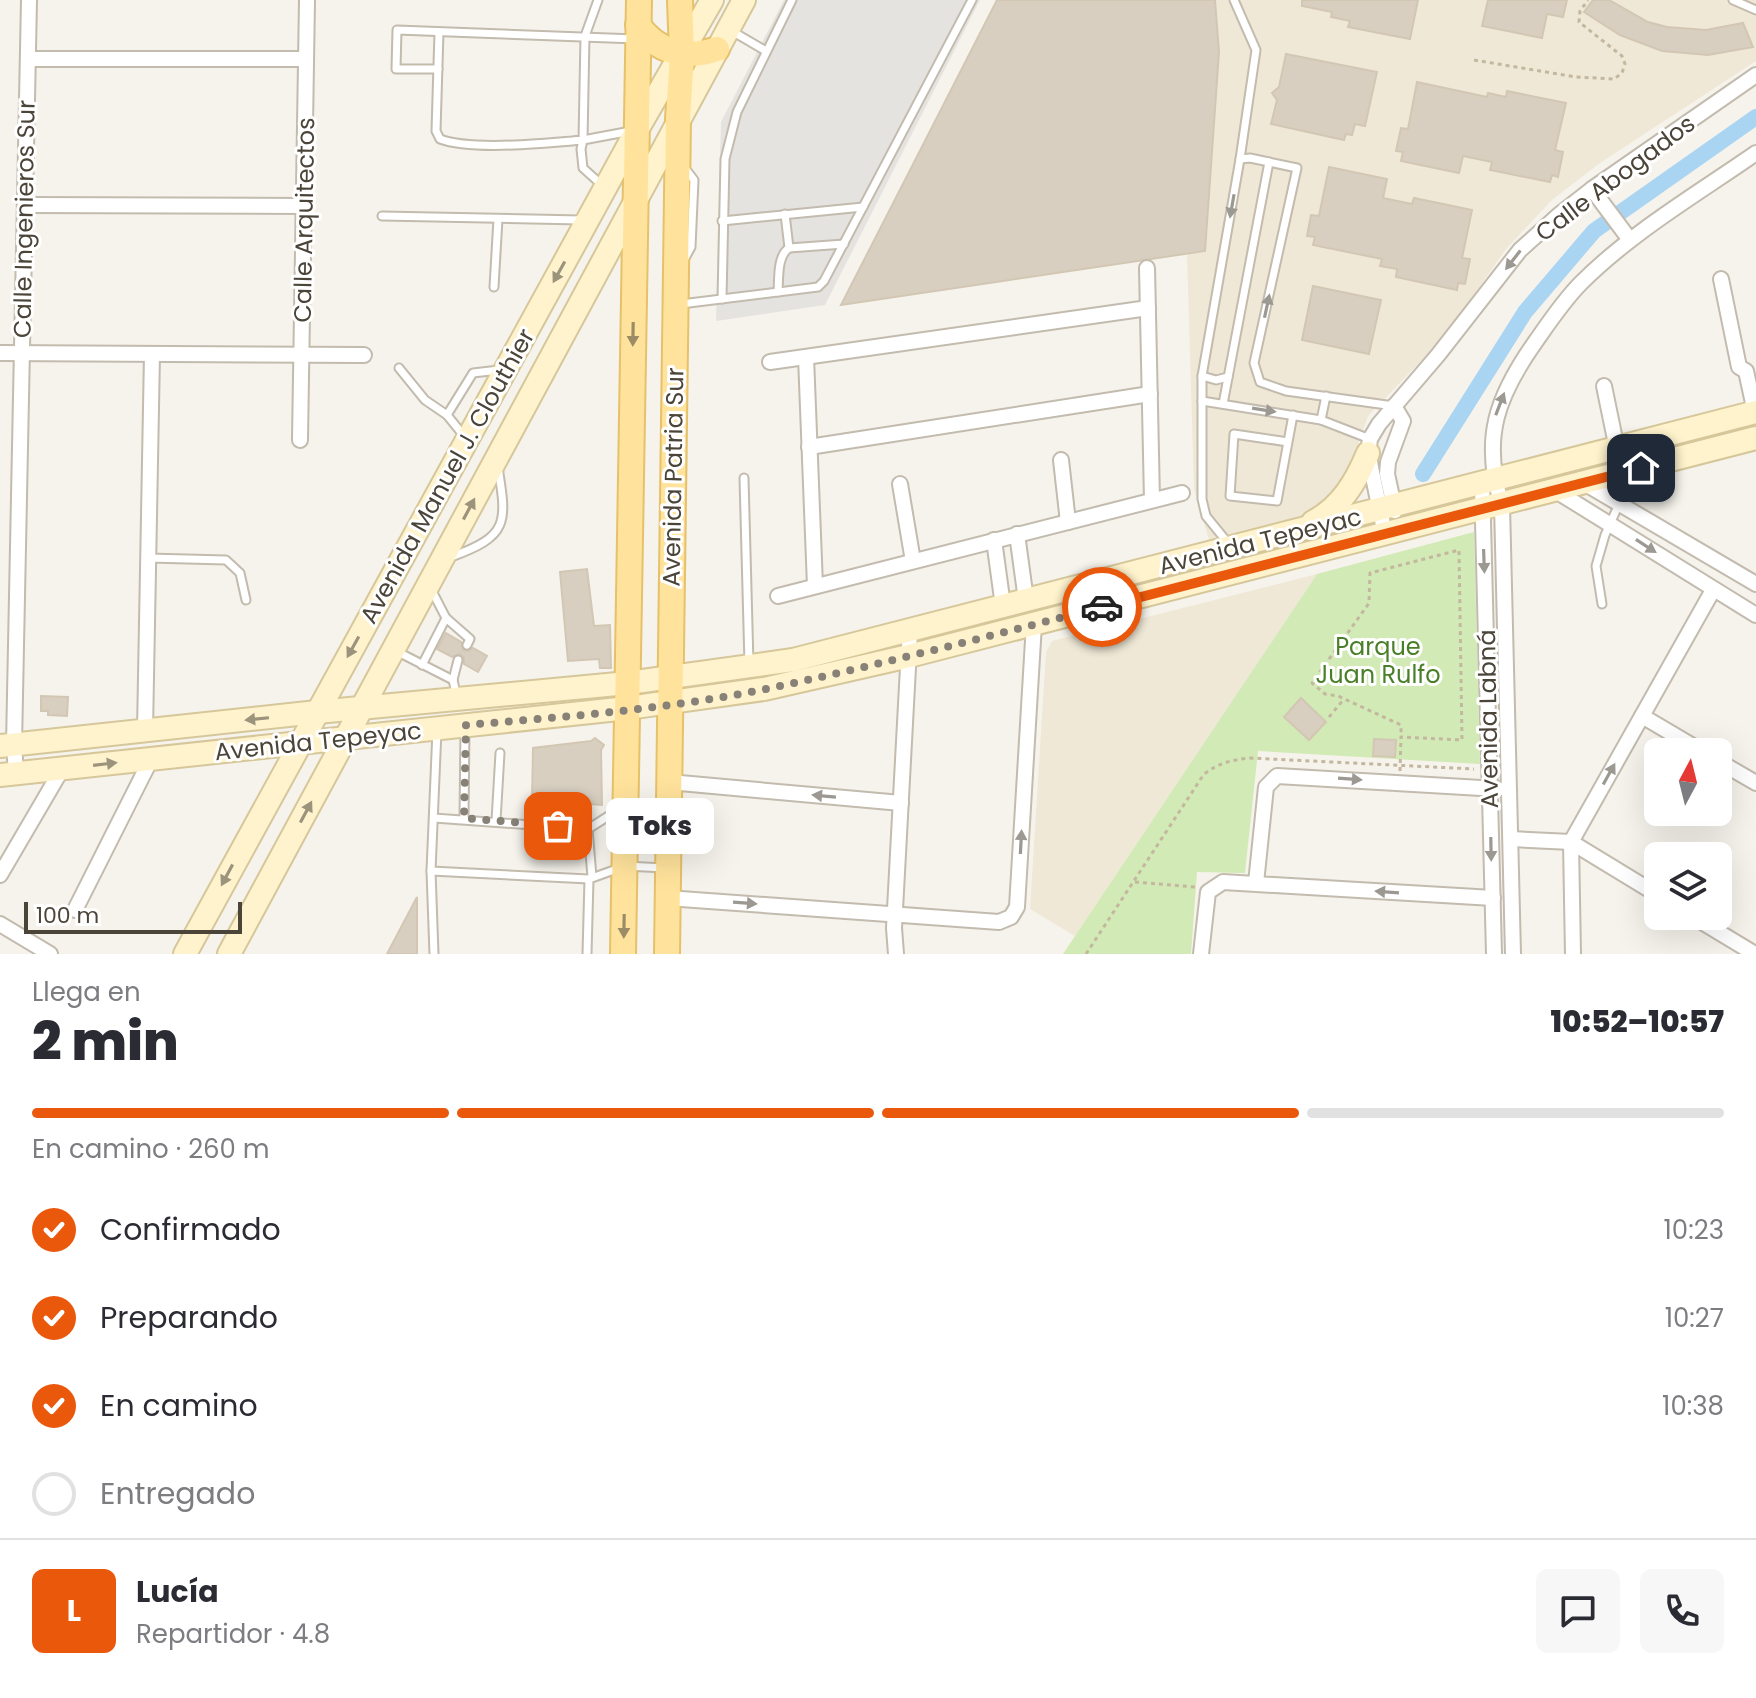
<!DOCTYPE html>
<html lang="es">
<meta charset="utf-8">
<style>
body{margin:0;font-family:Poppins,sans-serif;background:#f7f7f7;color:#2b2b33;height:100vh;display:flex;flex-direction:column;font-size:30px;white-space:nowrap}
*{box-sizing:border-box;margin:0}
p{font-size:26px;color:#7c7c81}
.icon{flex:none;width:44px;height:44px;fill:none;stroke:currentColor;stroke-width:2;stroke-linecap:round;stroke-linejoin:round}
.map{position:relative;height:954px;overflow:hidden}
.sheet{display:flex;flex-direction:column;background:#fff;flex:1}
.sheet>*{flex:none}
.needle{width:52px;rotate:7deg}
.controls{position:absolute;left:1644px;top:738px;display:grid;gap:16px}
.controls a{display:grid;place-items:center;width:88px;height:88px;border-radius:12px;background:#fff;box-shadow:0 8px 32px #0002;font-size:40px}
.scale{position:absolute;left:24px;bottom:20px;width:218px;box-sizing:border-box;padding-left:8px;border:4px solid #4b4439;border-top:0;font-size:22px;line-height:28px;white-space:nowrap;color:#4b4439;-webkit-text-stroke:6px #fff;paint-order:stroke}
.pin{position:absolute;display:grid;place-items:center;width:68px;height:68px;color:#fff;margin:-34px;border-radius:16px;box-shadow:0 4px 12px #0006}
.courier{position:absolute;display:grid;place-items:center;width:80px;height:80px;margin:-40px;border:6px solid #ea580c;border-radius:50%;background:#fff;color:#222;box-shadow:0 2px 10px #0007}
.bubble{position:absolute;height:56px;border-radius:12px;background:#fff;box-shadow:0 8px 32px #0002;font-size:26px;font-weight:800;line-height:56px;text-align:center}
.headline em{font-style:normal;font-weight:800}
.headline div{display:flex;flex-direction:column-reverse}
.headline{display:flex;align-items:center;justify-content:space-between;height:136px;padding:0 32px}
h1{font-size:52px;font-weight:800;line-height:60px}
.bar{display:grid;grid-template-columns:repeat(4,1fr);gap:12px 8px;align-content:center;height:96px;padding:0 32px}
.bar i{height:10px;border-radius:6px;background:#e1e1e2}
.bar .selected{background:#ea580c}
.bar p{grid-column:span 4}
.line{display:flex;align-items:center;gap:20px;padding:0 32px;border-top:2px solid #e1e1e2}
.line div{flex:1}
.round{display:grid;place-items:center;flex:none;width:84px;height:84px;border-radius:12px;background:#f7f7f7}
ol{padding:0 32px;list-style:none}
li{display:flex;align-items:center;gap:24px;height:88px}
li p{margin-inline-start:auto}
li .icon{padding:8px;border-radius:50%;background:#ea580c;color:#fff;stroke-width:4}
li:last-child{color:#7c7c81}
li i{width:44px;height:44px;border:4px solid #e1e1e2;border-radius:50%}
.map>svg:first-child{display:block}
.education{fill:#efe8d6}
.green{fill:#d2eab5}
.parking{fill:#e5e3e0}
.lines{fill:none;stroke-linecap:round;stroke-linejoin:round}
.canal{stroke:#a9d4f2;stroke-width:16}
.building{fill:#d8cfc1;stroke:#d3c7b4;stroke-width:2}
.lane-casing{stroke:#c2bbae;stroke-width:11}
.street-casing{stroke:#c2bbae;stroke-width:18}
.secondary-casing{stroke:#d6c79b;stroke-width:26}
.primary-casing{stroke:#e6c16a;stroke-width:28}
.path{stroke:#c4b79f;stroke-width:3;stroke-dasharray:4 4;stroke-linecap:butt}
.lane{stroke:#fff;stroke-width:7}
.street{stroke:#fff;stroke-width:14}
.secondary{stroke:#fff3cd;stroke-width:22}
.primary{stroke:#ffe39c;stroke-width:24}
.oneway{fill:#9c9892}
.oneway2{fill:#9c937c}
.oneway3{fill:#9c8c66}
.done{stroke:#878178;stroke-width:8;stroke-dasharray:0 14.4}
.route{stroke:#ea580c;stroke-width:10}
.labels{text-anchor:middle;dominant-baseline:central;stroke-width:6;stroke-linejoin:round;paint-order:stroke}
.street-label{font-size:24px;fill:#4b4439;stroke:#fff}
.park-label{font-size:24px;fill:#4a7f2a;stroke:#fff}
</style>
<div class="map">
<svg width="1756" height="954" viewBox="0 0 1756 954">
<rect width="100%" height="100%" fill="#f6f3ec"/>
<!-- education -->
<g class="education">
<path d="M 1215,0 L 1756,0 L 1756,61 L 1600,163 L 1552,200 L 1506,249 L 1445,336 L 1368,416 L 1346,478 L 1330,499 L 1307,516 L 1210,543 L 1194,489 L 1187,254 L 1205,251 L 1219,53 Z"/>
<path d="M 1317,574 L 1075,936 L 1030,909 L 1046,652 L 1052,641 Z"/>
</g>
<!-- green -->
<path class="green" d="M 1474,532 L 1480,764 L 1258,751 L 1245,873 L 1197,872 L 1191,954 L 1063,954 L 1317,574 Z"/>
<!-- parking -->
<path class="parking" d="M 784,0 L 980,0 L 825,305 L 716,321 L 721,122 Z"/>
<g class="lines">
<!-- canal -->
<path class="canal" d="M 1423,474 L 1525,312 L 1594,231 L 1756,117"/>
</g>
<!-- building -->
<g class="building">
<path d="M 997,0 L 1215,0 L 1219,52 L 1205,251 L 841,305 Z"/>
<path d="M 1302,0 L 1418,0 L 1410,39 L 1348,27 L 1350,21 L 1331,17 L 1332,12 L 1302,6 Z"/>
<path d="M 1488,0 L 1567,0 L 1563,17 L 1547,14 L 1542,38 L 1482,26 Z"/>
<path d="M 1593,0 L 1609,0 L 1648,22 L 1667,27 L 1706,30 L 1743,23 L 1753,47 L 1708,55 L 1662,51 L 1620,35 L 1584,12 Z"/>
<path d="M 1286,54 L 1377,72 L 1365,126 L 1355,124 L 1352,135 L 1346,134 L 1344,140 L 1271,124 L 1277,100 L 1272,93 L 1279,87 Z"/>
<path d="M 1417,82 L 1487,97 L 1488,93 L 1506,97 L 1507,91 L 1566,103 L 1555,150 L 1563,152 L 1558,177 L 1552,175 L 1550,182 L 1490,170 L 1492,162 L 1463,156 L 1459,173 L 1401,161 L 1403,152 L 1396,151 L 1401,128 L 1408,129 Z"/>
<path d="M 1329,167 L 1387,179 L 1383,198 L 1412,204 L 1414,198 L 1472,210 L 1462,258 L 1470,259 L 1465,284 L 1458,283 L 1457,290 L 1396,277 L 1397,269 L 1380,266 L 1382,259 L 1313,245 L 1315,237 L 1307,236 L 1311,215 L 1319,216 Z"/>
<path d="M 1313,286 L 1381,300 L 1369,354 L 1302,340 Z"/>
<path d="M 587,569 L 594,626 L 610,625 L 611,668 L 600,668 L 599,659 L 568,661 L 560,572 Z"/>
<path d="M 446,633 L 461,642 L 463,650 L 468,651 L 473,648 L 487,656 L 478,672 L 464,664 L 464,658 L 460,654 L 452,657 L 437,649 Z"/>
<path d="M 41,696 L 68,697 L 67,716 L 48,715 L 48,711 L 41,711 Z"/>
<path d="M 1301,698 L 1326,722 L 1309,740 L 1284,717 Z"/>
<path d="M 595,738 L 604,745 L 601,750 L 602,805 L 532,800 L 533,748 L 591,741 Z"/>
<path d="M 1374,739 L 1396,740 L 1395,757 L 1373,756 Z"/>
<path d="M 417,897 L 417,954 L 387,954 Z"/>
</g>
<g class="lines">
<!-- lane casing -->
<g class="lane-casing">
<g id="lane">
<path d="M 1234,0 L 1256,50 L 1240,159"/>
<path d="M 1733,0 L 1756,10"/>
<path d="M 730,30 L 766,51"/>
<path d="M 439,32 L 436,131 L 440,139 C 472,151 547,143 583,140 L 585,36 L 598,0"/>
<path d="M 438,69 L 396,69 L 397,30 L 636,39"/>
<path d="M 684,167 L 694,180 L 691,247 L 685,258"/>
<path d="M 603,186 L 583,168 L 581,149 L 583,140 L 631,131"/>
<path d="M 382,216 L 581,220"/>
<path d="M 722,221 L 863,207"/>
<path d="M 789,248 L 844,244"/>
<path d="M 494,287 L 498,219"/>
<path d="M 778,292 C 779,278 777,256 789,248 L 785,214"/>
<path d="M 722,299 L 725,159 L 737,112 L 792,0"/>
<path d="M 681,304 L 818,287 L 824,281 L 972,0"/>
<path d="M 399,368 L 425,400 L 447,415"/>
<path d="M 1202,376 L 1216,380 L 1228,377"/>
<path d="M 1202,401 L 1202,499 L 1206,516 L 1228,543"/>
<path d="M 1223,404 L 1269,162"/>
<path d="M 1321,420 L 1326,396"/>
<path d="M 464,436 L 447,415 L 473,373 L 499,370"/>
<path d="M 1370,439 L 1321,420 L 1202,401 L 1202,376 L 1240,159 L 1250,158 L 1297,168 L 1254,363 L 1260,382 L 1286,391 L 1394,406"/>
<path d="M 1288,442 L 1234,434 L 1230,496 L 1277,501 L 1293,415"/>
<path d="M 744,478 L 749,664"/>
<path d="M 451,557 C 509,536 507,523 498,467"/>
<path d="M 148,558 L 226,560 L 240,573 L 246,600"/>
<path d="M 1602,604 L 1596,566 L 1605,535 L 1619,504"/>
<path d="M 446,618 L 470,639 L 467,645"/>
<path d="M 398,652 L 453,680 L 457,697"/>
<path d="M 422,665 L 446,618 L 431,589"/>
<path d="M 453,680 L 458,660"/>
<path d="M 434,818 L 588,829 L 621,808"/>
<path d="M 464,818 L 465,727"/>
<path d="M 496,821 L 500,753"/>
<path d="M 588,829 L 592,877"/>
<path d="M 431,871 L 589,879"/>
<path d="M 434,954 L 431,871 L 437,730"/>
<path d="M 587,954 L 589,879 L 625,866 L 665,868"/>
</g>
</g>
<!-- street casing -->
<g class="street-casing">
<g id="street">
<path d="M 28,59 L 306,59"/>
<path d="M 1592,189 L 1630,240"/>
<path d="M 25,205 L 304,206"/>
<path d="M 1147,268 L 1152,500"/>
<path d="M 1721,279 L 1739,367 L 1746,371 L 1755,412"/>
<path d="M 0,353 L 364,355"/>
<path d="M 806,357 L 815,586"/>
<path d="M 770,362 L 1148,308"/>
<path d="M 1604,386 L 1617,449"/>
<path d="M 1394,406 L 1403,421 L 1388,462 L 1387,474 L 1395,511"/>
<path d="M 300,440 L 307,0"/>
<path d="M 809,447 L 1150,394"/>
<path d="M 1061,460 L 1068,522"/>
<path d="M 1482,483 L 1494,954"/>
<path d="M 1584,483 L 1756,584"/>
<path d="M 900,484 L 913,561"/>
<path d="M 1556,491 L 1756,615"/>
<path d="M 1017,534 L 1026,600"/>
<path d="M 1385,534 L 1368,453 L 1370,439 L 1379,424 L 1438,355 L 1520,250 L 1560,214 L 1592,189 L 1756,75"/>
<path d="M 994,540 L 1003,606"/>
<path d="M 778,596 L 1182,493"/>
<path d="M 1642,716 L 1703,752"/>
<path d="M 145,731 L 152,354"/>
<path d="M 1718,761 L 1756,783"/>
<path d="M 16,773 L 14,745 L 29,0"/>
<path d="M 669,782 L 901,803"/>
<path d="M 1511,839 L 1571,842 L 1658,895"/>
<path d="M 1571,842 L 1713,590"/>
<path d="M 1571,842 L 1573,954"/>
<path d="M 0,875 L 62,769"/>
<path d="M 1256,883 L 1266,787 L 1277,776 L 1498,789"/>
<path d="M 667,898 L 999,922 L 1011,917 L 1017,907 L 1034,624"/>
<path d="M 75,910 L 151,759"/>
<path d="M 1692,916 L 1755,954"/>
<path d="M 0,924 L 50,954"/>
<path d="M 896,954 L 894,928 L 910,630"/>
<path d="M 1201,954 L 1208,892 L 1223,882 L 1493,898"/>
<path d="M 1513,954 L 1502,505 C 1481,438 1497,396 1536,341 C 1550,321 1564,300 1581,283 C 1632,232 1697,194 1756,153"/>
</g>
</g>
<!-- secondary casing -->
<g class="secondary-casing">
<g id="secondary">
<path d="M 1313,522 C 1341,507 1356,482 1368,453"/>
<path d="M 0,746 L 317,712 L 628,683 L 793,660 L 1756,412"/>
<path d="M 0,775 L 628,708 L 764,689 L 909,656 L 1756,438"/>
<path d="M 185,954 L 637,130 L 712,0"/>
<path d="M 229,954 L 744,0"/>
</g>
</g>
<!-- primary casing -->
<g class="primary-casing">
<g id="primary">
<path d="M 638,25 C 657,52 686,60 717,49"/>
<path d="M 623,954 L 639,0"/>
<path d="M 667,954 L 678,119 L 682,54 L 680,0"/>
</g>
</g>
<!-- path -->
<g class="path">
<path d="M 1474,60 L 1576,77 L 1614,79 L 1622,73 L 1625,64 L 1622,56 L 1579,22 L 1580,11 L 1588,0"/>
<path d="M 1329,717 L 1344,699"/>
<path d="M 1400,771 L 1401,737 L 1462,740 L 1459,550 L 1370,573 L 1369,603 L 1312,683 L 1325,694 L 1338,696 L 1401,725 L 1401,737"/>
<path d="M 1135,882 L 1195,887"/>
<path d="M 1086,954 L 1204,774 C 1219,763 1231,760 1250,758 L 1474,769"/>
</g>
<!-- lane -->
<use href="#lane" class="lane"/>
<!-- street -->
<use href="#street" class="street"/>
<!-- secondary -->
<use href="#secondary" class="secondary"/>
<!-- primary -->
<use href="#primary" class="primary"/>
</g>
<!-- one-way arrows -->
<defs><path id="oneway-solid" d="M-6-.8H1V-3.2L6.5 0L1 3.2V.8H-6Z" transform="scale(2)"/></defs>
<g class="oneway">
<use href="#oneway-solid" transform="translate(1232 206) rotate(100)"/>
<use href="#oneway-solid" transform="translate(1513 260) rotate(128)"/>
<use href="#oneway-solid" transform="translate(1267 306) rotate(-78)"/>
<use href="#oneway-solid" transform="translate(1500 404) rotate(-69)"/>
<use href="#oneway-solid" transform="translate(1264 410) rotate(9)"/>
<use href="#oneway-solid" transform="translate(1646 546) rotate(33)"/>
<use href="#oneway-solid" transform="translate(1484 561) rotate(88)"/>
<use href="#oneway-solid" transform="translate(1609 774) rotate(-61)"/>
<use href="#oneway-solid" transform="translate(1350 779) rotate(4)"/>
<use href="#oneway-solid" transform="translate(824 796) rotate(-175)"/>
<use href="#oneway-solid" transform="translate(1021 842) rotate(-87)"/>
<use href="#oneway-solid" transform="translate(1491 849) rotate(89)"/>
<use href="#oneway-solid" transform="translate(1387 892) rotate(-176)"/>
<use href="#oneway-solid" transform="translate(745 903) rotate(4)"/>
</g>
<g class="oneway2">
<use href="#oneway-solid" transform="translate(559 272) rotate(119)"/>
<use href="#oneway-solid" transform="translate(469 509) rotate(-62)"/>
<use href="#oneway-solid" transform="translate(353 647) rotate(119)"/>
<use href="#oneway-solid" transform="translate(257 719) rotate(174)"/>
<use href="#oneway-solid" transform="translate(105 764) rotate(-7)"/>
<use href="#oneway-solid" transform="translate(306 812) rotate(-62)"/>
<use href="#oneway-solid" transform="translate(227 875) rotate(118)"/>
</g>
<g class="oneway3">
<use href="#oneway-solid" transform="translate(633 334) rotate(91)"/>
<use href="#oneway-solid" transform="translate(624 926) rotate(91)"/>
</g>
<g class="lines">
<!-- done -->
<path class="done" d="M 558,826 L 464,818 L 466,725 C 565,717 668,709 766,689 C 879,665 990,636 1102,607"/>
<!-- route -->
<path class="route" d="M 1102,607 L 1641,468"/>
</g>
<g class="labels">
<!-- street labels -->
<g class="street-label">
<text transform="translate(1615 178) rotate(-37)">Calle Abogados</text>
<text transform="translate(24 219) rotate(-89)">Calle Ingenieros Sur</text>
<text transform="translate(304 220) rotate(-89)">Calle Arquitectos</text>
<text transform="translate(447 476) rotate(-61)">Avenida Manuel J. Clouthier</text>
<text transform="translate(673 477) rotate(-89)">Avenida Patria Sur</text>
<text transform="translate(1260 541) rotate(-14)">Avenida Tepeyac</text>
<text transform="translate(1488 719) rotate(-91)">Avenida Labná</text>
<text transform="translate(318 741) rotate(-6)">Avenida Tepeyac</text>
</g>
<!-- park labels -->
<g class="park-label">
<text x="1378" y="646">Parque<tspan x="1378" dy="28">Juan Rulfo</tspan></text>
</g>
</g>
</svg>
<div class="controls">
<a><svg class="needle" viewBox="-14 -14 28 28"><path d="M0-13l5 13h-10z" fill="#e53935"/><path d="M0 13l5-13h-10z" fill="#7c7c81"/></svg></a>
<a><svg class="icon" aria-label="layers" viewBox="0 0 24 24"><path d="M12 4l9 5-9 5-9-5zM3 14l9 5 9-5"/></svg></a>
</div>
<div class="scale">100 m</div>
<div class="pin" style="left:558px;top:826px;background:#ea580c"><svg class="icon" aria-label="bag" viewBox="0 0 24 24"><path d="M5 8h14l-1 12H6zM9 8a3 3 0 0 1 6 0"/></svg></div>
<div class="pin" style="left:1641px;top:468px;background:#1f2937"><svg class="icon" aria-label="home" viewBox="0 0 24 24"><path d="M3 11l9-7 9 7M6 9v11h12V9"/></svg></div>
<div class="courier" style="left:1102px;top:607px"><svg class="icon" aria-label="car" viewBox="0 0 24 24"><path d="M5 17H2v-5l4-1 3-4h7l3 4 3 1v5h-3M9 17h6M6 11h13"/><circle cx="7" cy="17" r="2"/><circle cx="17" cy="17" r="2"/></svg></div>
<div class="bubble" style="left:606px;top:798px;width:108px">Toks</div>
</div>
<section class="sheet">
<div class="headline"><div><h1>2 min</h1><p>Llega en</p></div><em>10:52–10:57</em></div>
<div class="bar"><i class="selected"></i><i class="selected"></i><i class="selected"></i><i></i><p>En camino · 260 m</p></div>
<ol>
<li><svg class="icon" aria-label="check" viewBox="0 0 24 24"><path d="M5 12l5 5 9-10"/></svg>Confirmado<p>10:23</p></li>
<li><svg class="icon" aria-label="check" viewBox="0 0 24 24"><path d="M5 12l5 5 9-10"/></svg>Preparando<p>10:27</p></li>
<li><svg class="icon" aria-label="check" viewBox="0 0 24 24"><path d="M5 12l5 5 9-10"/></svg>En camino<p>10:38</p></li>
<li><i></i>Entregado</li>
</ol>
<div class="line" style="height:144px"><b class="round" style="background:#ea580c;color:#fff">L</b><div><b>Lucía</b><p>Repartidor · 4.8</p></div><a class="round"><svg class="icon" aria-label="chat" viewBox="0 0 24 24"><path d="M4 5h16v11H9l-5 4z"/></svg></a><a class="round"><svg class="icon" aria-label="phone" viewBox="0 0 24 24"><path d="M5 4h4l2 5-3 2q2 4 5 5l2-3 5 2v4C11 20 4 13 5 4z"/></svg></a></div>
</section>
